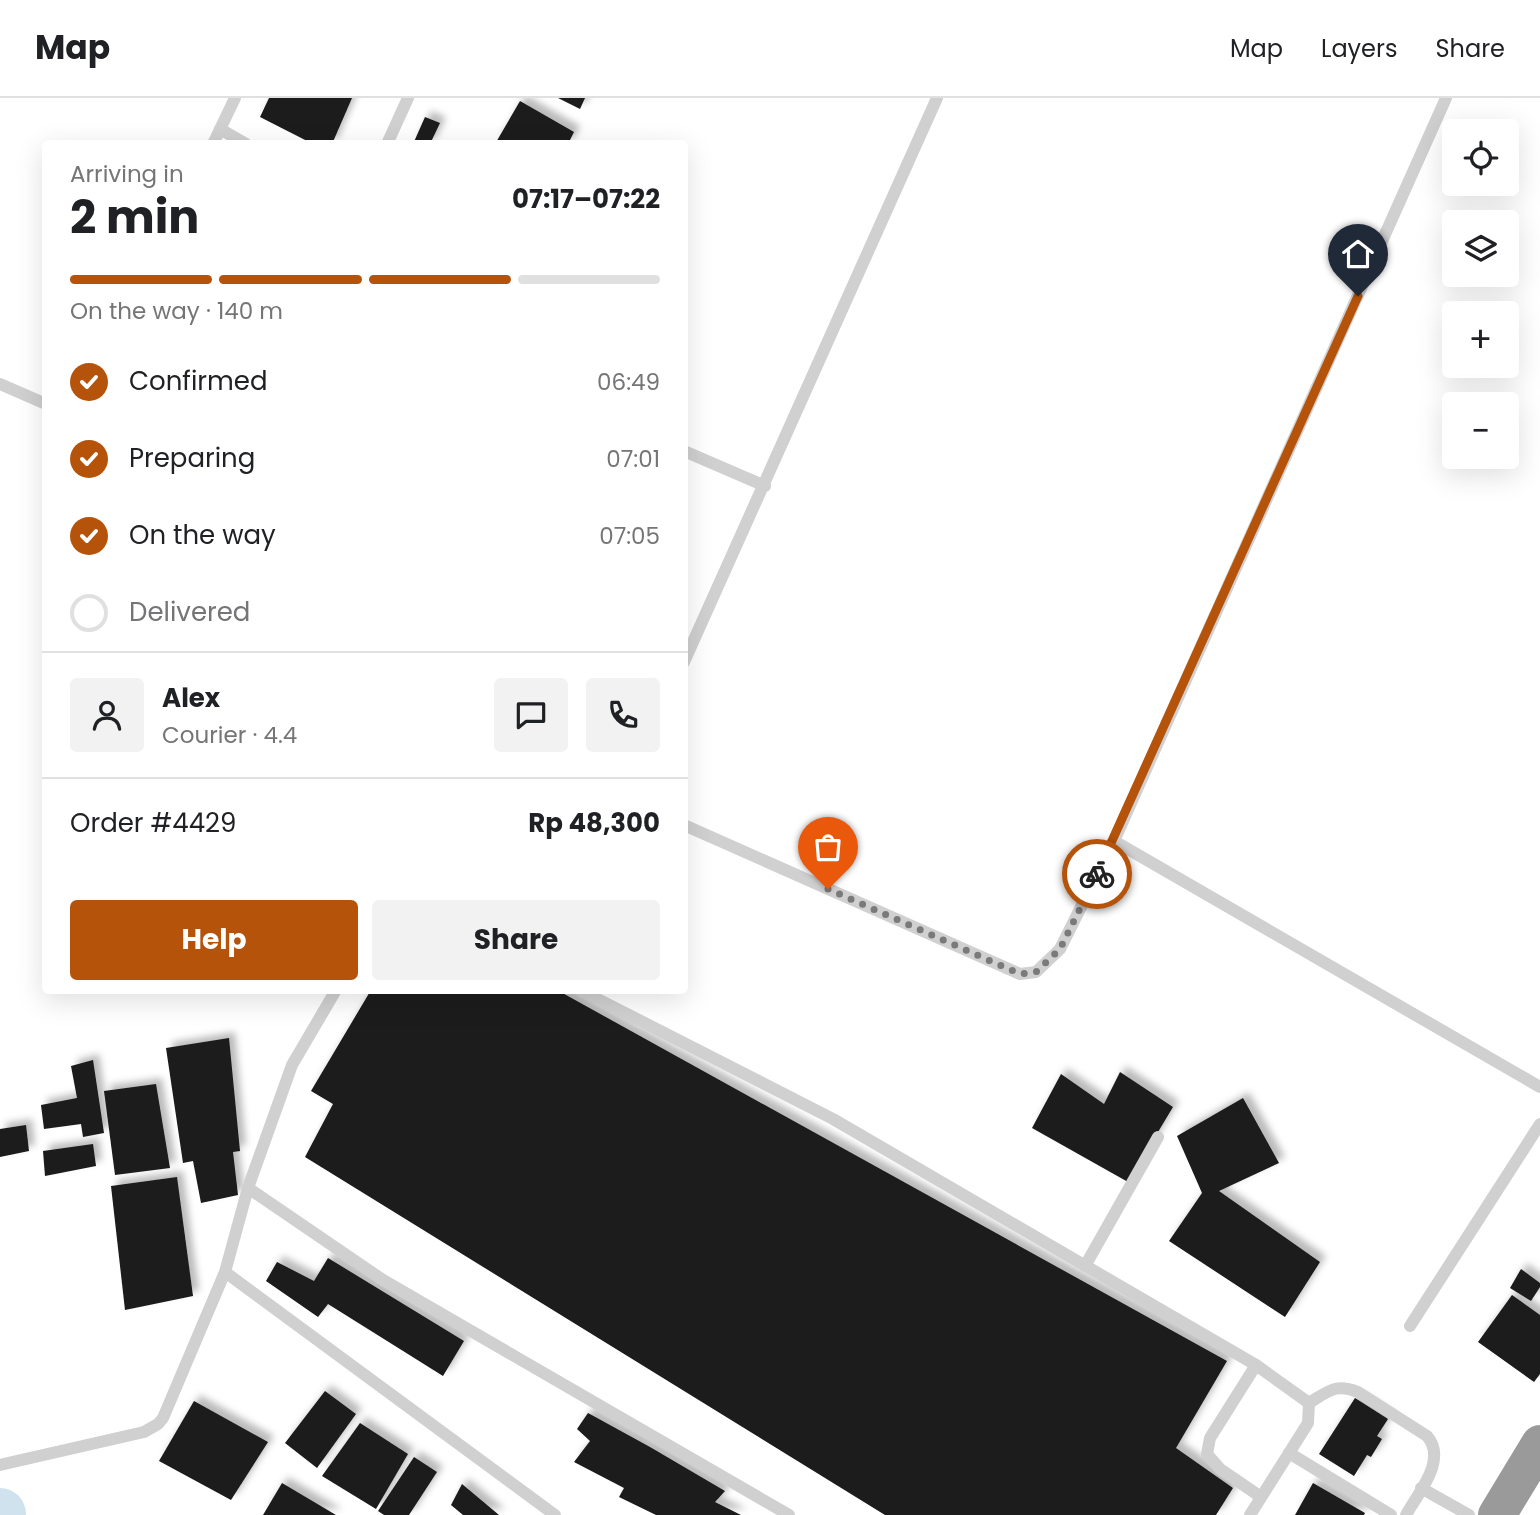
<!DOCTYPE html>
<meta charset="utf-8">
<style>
body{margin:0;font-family:Poppins,sans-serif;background:#f2f2f2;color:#202124;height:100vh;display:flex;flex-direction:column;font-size:26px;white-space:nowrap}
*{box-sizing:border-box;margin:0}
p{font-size:23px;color:#757577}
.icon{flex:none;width:38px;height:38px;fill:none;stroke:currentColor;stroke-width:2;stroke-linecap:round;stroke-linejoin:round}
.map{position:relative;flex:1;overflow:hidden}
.drawer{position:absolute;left:42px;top:42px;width:646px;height:854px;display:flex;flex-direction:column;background:#fff;border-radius:7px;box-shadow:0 7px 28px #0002}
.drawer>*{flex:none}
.controls{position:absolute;left:1442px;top:21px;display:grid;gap:14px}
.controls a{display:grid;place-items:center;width:77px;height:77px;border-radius:7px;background:#fff;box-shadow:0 7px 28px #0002;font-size:35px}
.pin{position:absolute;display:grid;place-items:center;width:60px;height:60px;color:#fff;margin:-72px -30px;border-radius:50% 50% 50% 0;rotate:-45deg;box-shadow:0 0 7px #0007}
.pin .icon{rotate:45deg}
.courier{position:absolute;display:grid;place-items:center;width:70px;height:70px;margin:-35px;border:5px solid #b45309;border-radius:50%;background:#fff;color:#222;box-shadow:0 2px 9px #0007}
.overview em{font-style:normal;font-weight:700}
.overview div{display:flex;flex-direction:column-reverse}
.overview{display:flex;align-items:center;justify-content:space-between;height:119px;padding:0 28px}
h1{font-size:46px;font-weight:700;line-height:52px}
.bar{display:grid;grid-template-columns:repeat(4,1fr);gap:10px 7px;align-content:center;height:84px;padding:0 28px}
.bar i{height:9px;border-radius:5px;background:#e0e0e0}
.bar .selected{background:#b45309}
.bar p{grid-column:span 4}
.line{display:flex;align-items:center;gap:18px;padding:0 28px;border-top:2px solid #e0e0e0}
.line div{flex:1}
.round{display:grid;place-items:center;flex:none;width:74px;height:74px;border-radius:7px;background:#f2f2f2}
ol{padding:0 28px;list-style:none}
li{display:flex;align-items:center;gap:21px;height:77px}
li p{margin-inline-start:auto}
li .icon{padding:7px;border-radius:50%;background:#b45309;color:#fff;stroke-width:4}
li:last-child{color:#757577}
li i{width:38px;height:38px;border:4px solid #e0e0e0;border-radius:50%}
.action{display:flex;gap:14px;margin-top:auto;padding:14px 28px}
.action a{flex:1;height:80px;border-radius:7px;background:#b45309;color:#fff;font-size:28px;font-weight:700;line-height:80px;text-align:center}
.action a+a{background:#f2f2f2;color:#202124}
header{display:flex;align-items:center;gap:42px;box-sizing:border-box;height:98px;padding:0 35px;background:#fff;border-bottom:2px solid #e0e0e0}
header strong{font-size:33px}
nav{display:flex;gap:38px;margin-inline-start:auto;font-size:24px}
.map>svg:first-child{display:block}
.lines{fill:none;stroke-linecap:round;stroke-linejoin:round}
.river{stroke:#cfe2ee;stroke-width:52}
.building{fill:#1a1a1a;filter:url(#shadow)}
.lane{stroke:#d0d0d0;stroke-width:12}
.highway{stroke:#9a9a9a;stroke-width:38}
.done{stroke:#7a7a7a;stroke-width:7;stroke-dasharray:0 12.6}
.route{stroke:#b45309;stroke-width:9}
</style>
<header>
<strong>Map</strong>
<nav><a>Map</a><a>Layers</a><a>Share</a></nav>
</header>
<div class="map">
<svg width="1540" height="1417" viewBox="0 0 1540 1417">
<defs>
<filter id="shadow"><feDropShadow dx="6" dy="-6" stdDeviation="3.5" flood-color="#0004"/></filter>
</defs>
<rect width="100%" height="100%" fill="#fff"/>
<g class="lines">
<!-- river -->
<path class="river" d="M 0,1416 L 0,1417"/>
</g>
<!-- building -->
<g class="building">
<path d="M 269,0 L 352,0 L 332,46 L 313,46 L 260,19 Z"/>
<path d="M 558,0 L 585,0 L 580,11 Z"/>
<path d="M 520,3 L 574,34 L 568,46 L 495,46 Z"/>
<path d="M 425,19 L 440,25 L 430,46 L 413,46 Z"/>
<path d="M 371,892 L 557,892 L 1227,1263 L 1176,1350 L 1233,1390 L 1216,1417 L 885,1417 L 305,1059 L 333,1006 L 311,993 Z"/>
<path d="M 229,940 L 240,1053 L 233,1054 L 238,1097 L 201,1105 L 193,1063 L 183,1065 L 166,950 Z"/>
<path d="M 93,962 L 104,1035 L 83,1039 L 81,1026 L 44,1031 L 41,1007 L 77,1000 L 71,968 Z"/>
<path d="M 1120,974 L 1173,1009 L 1128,1084 L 1032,1030 L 1061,976 L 1104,1006 Z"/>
<path d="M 156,986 L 170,1070 L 115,1077 L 104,993 Z"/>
<path d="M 1243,1000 L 1279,1065 L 1219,1093 L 1320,1164 L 1285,1219 L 1169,1143 L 1202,1095 L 1177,1038 Z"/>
<path d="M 26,1027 L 29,1053 L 0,1059 L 0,1031 Z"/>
<path d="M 93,1046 L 96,1068 L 45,1078 L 43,1053 Z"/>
<path d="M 177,1079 L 193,1198 L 125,1212 L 111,1088 Z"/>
<path d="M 328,1160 L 464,1243 L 443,1278 L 328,1206 L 318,1219 L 266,1183 L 277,1164 L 314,1183 Z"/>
<path d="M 1521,1171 L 1540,1185 L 1540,1189 L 1531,1203 L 1510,1190 Z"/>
<path d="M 1512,1197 L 1540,1217 L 1540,1276 L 1534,1284 L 1478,1244 Z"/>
<path d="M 325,1293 L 356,1316 L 317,1370 L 285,1345 Z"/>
<path d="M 1355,1300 L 1388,1321 L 1377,1338 L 1382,1341 L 1371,1359 L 1367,1357 L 1354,1378 L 1319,1356 Z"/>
<path d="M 194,1303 L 268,1344 L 231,1402 L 159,1363 Z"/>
<path d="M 588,1315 L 650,1349 L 725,1393 L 715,1404 L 741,1417 L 656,1417 L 619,1399 L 624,1390 L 574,1364 L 590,1343 L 577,1331 Z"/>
<path d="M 360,1325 L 408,1356 L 376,1411 L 322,1378 Z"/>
<path d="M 414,1359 L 437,1374 L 409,1417 L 384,1417 L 378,1413 Z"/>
<path d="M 282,1385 L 336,1417 L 263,1417 Z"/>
<path d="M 1313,1385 L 1365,1415 L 1364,1417 L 1295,1417 Z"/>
<path d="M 462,1386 L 499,1417 L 463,1417 L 451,1407 Z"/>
</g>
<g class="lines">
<!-- lane -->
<g class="lane">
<path d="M 220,31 L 246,46"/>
<path d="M 213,46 L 235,0"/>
<path d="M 387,46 L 408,0"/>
<path d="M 0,286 L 46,306"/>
<path d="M 684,353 L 765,388"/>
<path d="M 684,564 L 937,0"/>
<path d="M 684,727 L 1020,876 L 1036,874 L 1060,851 L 1114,743 L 1446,0"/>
<path d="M 1114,743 L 1540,989"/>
<path d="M 580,892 L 833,1021 L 1256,1267 L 1309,1305 L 1308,1325 L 1250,1417"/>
<path d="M 248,1090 L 383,1182 L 789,1417"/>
<path d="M 1085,1168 L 1158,1039"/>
<path d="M 225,1174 L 555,1417"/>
<path d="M 1410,1228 L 1540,1026"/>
<path d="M 1256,1267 L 1210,1340 L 1207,1356 L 1220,1371 L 1261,1399"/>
<path d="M 1309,1305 C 1329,1293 1335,1285 1358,1294 L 1427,1338 C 1448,1362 1418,1395 1406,1417"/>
<path d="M 1289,1355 L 1391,1417"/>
<path d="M 0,1367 L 144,1334 L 158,1326 L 163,1320 L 225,1174 L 248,1090 L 292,967 L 336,892"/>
<path d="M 1421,1390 L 1469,1417"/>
</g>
<!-- highway -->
<path class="highway" d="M 1497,1417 L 1540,1346"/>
</g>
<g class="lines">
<!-- done -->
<path class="done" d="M 828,791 L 1020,876 L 1036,874 L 1060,851 L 1097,776"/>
<!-- route -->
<path class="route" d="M 1097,776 L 1358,198"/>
</g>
</svg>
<div class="controls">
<a><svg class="icon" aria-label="locate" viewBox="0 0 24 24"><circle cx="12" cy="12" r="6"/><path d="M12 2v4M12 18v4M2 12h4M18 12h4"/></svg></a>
<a><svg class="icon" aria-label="layers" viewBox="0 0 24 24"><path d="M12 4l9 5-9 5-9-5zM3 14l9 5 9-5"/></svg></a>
<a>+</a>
<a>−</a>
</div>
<div class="pin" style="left:828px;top:791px;background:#ea580c"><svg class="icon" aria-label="bag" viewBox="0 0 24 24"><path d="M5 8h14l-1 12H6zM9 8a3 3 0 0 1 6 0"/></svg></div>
<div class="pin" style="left:1358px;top:198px;background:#1f2937"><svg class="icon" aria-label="home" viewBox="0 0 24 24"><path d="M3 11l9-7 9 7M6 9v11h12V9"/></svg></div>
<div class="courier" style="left:1097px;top:776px"><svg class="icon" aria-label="bike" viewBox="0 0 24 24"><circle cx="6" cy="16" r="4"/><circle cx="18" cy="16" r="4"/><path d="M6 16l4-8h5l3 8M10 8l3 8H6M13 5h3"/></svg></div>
<section class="drawer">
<div class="overview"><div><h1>2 min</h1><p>Arriving in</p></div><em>07:17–07:22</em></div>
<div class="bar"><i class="selected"></i><i class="selected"></i><i class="selected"></i><i></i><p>On the way · 140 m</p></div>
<ol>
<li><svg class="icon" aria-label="check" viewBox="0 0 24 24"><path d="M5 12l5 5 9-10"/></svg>Confirmed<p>06:49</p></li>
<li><svg class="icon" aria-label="check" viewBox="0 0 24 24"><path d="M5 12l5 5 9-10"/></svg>Preparing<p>07:01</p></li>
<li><svg class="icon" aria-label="check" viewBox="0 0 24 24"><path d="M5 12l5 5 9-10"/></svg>On the way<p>07:05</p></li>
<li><i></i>Delivered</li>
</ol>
<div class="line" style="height:126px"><a class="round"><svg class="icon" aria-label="person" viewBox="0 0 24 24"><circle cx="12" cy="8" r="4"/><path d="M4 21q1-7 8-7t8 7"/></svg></a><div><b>Alex</b><p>Courier · 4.4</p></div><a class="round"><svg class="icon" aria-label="chat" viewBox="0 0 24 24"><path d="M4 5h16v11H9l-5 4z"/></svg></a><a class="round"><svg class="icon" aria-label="phone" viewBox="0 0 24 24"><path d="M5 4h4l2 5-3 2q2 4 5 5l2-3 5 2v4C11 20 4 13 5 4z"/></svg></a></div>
<div class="line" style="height:91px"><div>Order #4429</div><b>Rp 48,300</b></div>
<div class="action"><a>Help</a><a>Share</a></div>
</section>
</div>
